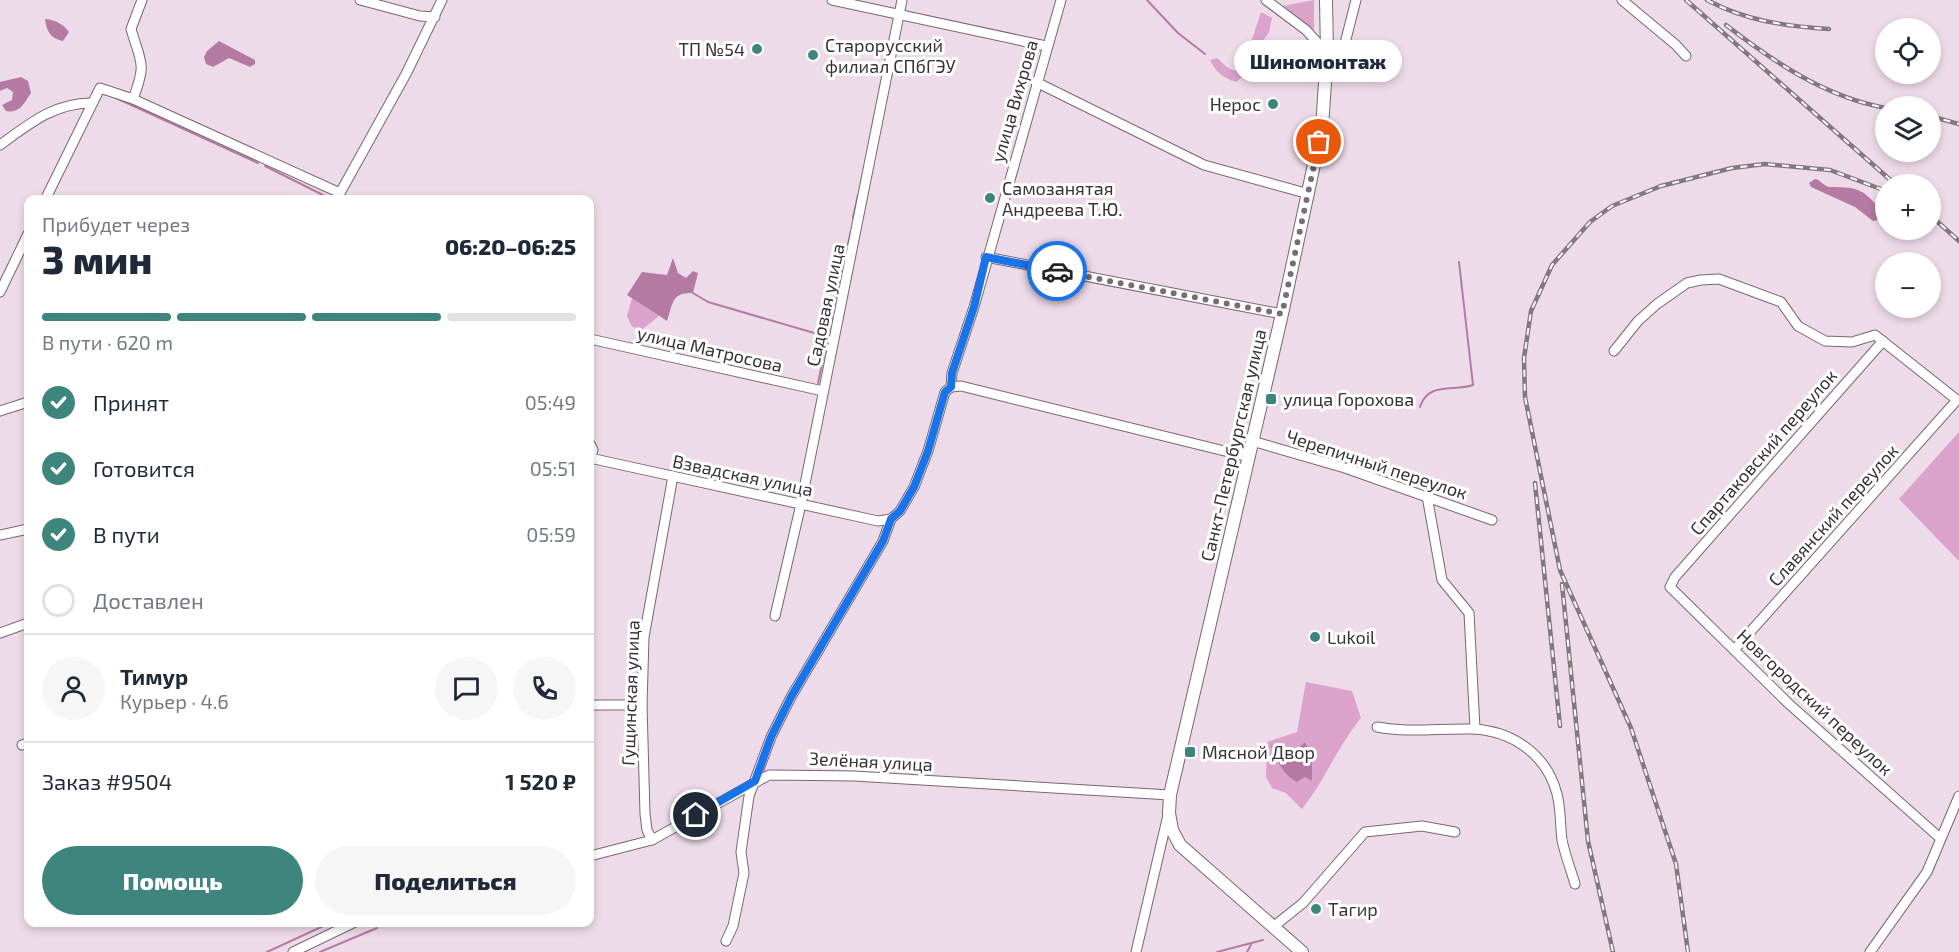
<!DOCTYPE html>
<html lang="ru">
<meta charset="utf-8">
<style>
body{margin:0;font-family:"Exo 2",sans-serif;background:#f6f6f7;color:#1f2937;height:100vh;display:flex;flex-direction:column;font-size:22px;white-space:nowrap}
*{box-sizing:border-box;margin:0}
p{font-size:20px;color:#747a83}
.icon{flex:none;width:33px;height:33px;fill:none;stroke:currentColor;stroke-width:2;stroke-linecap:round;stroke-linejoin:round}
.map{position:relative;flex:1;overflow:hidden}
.side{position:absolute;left:24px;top:195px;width:570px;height:732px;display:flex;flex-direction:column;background:#fff;border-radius:12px;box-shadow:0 3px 9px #0003}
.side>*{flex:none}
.controls{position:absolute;left:1875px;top:18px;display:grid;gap:12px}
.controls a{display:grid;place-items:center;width:66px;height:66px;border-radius:50%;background:#fff;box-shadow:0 3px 9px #0003;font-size:30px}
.pin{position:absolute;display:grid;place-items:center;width:51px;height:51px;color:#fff;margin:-26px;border:3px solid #fff;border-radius:50%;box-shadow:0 2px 6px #0007}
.courier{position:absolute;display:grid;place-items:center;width:60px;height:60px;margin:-30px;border:4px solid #1a73e8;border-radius:50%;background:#fff;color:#222;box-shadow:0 2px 8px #0007}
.bubble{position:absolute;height:42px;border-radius:21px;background:#fff;box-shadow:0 3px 9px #0003;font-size:20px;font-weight:800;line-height:42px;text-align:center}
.overview em{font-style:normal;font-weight:800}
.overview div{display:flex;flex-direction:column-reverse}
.overview{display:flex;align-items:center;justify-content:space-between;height:102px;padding:0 18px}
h1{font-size:39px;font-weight:800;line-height:45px}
.bar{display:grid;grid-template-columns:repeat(4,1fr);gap:9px 6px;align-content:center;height:72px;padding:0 18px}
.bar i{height:8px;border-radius:4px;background:#e0e1e3}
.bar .active{background:#3e857e}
.bar p{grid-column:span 4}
.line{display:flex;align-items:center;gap:15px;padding:0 18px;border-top:2px solid #e0e1e3}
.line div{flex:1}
.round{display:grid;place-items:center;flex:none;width:63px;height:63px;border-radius:32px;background:#f6f6f7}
ol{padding:0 18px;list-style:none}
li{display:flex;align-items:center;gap:18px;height:66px}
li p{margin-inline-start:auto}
li .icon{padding:6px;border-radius:50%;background:#3e857e;color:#fff;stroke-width:4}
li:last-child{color:#747a83}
li i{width:33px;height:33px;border:3px solid #e0e1e3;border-radius:50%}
.primary-button{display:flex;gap:12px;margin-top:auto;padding:12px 18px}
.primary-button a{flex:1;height:69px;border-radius:36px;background:#3e857e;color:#fff;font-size:24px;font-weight:800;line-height:69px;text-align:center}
.primary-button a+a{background:#f6f6f7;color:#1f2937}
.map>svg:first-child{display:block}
.green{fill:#dba2cb;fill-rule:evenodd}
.water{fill:#b47aa4}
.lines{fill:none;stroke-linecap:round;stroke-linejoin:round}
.stream{stroke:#b47aa4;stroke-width:2}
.minor-casing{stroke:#786773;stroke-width:11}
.major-casing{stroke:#786773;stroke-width:14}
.minor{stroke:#fff;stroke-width:9}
.major{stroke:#fff;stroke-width:12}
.rail-casing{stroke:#837780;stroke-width:4.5}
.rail{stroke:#fff;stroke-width:2;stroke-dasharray:7;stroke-linecap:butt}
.done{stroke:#786c75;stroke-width:6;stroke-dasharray:0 10.8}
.route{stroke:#1a73e8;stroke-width:8}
.poi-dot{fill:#3e857e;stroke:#fff;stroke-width:2}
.labels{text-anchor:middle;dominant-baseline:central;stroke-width:6;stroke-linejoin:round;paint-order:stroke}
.poi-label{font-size:18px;fill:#383136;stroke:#fff;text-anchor:start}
.street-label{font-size:18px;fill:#383136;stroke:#fff}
</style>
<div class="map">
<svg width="1959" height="952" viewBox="0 0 1959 952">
<rect width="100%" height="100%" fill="#eedbe9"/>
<!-- green -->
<g class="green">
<path d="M 1314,0 L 1314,30 L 1283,6 Z"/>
<path d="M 1261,12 L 1272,18 L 1269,32 L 1259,47 L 1262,59 L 1272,62 L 1275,74 L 1242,77 L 1236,82 C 1223,78 1216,72 1210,60 L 1217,58 L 1228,68 L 1237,71 L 1243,67 Z"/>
<path d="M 632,298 L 659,316 L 643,329 L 632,327 L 627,316 Z"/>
<path d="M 1959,432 L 1959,561 L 1899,499 Z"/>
<path d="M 1306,682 L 1352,691 L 1361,718 C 1338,746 1325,780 1302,809 L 1286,793 L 1272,788 L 1266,777 L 1267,742 L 1297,732 ZM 1305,742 L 1312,755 L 1312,781 L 1272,745 L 1297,749 Z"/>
</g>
<!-- water -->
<g class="water">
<path d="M 45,19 C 56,20 63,24 69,32 L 63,41 C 50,38 47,32 45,19 Z"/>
<path d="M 219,41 L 255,60 L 255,64 L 250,67 L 229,58 L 213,67 L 206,64 L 204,57 L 207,51 Z"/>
<path d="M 21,77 L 28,81 L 31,93 C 24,103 20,114 6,111 L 2,105 L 12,100 L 13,92 L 7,88 L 0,91 L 0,82 Z"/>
<path d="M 1815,179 C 1822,180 1824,188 1832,187 C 1859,187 1864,190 1882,211 L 1881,220 L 1873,221 L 1855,207 L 1811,187 L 1809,183 Z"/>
<path d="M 673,258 L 678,273 L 686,278 L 693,271 L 698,273 L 693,293 C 672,292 673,303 667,321 L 627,295 L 642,272 L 667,275 Z"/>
<path d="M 1305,742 L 1312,755 L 1312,781 L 1305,777 L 1297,782 C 1283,775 1276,760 1271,745 L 1297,749 Z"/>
</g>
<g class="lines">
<!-- stream -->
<g class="stream">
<path d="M 1147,0 L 1178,33 L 1205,54"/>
<path d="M 116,98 L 258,163"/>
<path d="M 265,166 L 329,198"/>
<path d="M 853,218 L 858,195"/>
<path d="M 693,293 L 708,302 L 828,337"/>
<path d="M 834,305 L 851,231"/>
<path d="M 818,383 L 833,312"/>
<path d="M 1420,407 C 1428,381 1454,392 1473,385 L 1459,262"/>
<path d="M 267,952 L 332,922"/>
<path d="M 320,952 L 377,928"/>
<path d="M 1217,952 L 1263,940"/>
<path d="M 1247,952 L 1251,945"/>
</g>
<!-- minor casing -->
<g class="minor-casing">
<g id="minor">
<path d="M 360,0 L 420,16 L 435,17"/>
<path d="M 832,0 L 1046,46"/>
<path d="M 1266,0 L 1306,30 L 1327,53"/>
<path d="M 1622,0 L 1676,45 L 1686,56"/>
<path d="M 1326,81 L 1343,51 L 1356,0"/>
<path d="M 1036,82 L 1204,165 L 1309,194"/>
<path d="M 133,99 C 147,62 141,64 131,29 L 142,0"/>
<path d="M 0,145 C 29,124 54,103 91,103"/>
<path d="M 45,200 L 100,88 L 133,99 L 340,193 L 406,74 L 442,0"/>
<path d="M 986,257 L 1282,314"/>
<path d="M 0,292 L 28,234"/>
<path d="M 590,339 L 823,391"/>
<path d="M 1883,341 L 1675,577 L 1670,587 L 1789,704 L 1940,838"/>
<path d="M 1614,351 L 1638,321 L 1657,304 L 1687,283 L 1701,280 L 1719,279 L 1781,302 L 1798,326 L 1825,341 L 1852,342 L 1875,335 L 1957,400 L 1734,650"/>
<path d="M 951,387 L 961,386 L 1249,457"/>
<path d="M 0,411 L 28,402"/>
<path d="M 1252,441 L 1345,468 L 1492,520"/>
<path d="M 590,444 L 593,450 L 590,458"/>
<path d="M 590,458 L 878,521 L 891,519"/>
<path d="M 1427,496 L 1442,580 L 1469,613 L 1475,729"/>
<path d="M 0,535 L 28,529"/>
<path d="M 775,616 L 801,504 L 902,0"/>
<path d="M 0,633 L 28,623"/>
<path d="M 590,705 L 642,705"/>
<path d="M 1377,727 C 1408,733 1441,728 1473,729 C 1513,731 1547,755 1557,794 C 1561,809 1560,825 1562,840 C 1565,855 1571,870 1575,884"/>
<path d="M 22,745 L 28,743"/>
<path d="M 652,840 L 647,830 L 645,814 L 642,705 L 644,637 L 673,476"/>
<path d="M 590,856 L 652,840 L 769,775 L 854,776 L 1170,795"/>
<path d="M 1273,927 L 1303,903 L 1365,832 L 1422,826 L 1455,832"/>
<path d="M 726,941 L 733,926 L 744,873 L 741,852 L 749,796 L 771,737 L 791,697 L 883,541 L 891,519 L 900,511 L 914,487 L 928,451 L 945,392 L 951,387 L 952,373 L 974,307 L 1061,0"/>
<path d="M 293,952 L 355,922"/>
<path d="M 1136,952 L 1168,815"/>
<path d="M 1870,952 L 1927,872 L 1959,796"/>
</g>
</g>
<!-- major casing -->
<g class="major-casing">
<path id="major" d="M 1302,952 L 1180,845 L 1172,830 L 1169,813 L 1170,795 L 1282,314 L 1322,127 L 1327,53 L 1326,0"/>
</g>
<!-- minor -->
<use href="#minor" class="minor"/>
<!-- major -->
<use href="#major" class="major"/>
<!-- rail casing -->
<g class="rail-casing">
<g id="rail">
<path d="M 1686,0 L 1895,184"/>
<path d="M 1707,0 C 1746,21 1785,26 1829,29"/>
<path d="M 1726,25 C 1774,62 1825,97 1886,108"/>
<path d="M 1930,116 L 1959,124"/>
<path d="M 1930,215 L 1959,241"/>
<path d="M 1535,483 L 1560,726"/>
<path d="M 1562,584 L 1588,841 L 1613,952"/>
<path d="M 1688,952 L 1676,864 L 1631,728 L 1560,570 L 1525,397 L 1524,358 L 1531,311 L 1552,265 L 1590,222 L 1612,206 L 1661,186 L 1732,168 L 1765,164 L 1830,170 L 1886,191"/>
</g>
</g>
<!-- rail -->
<use href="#rail" class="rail"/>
</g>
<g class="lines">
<!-- done -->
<path class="done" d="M 1057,271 L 1282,314 L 1319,142"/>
<!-- route -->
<path class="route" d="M 696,815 L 755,781 L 771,737 L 791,697 L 883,541 L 891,519 L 900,511 L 914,487 L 928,451 L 945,392 L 951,387 L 952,373 L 974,307 L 986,257 L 1057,271"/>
</g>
<!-- markers -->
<g class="poi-dot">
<circle cx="757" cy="49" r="6"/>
<circle cx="813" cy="55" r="6"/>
<circle cx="1273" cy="104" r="6"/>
<circle cx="990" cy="198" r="6"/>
<rect x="1265" y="393" width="12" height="12" rx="3"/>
<circle cx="1315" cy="637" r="6"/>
<rect x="1184" y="746" width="12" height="12" rx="3"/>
<circle cx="1316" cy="909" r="6"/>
</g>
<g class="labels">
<!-- poi labels -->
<g class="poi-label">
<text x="825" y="45">Старорусский<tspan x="825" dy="21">филиал СПбГЭУ</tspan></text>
<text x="745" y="49" text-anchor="end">ТП №54</text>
<text x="1261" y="104" text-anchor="end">Нерос</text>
<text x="1002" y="188">Самозанятая<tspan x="1002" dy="21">Андреева Т.Ю.</tspan></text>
<text x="1283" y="399">улица Горохова</text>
<text x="1327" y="637">Lukoil</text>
<text x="1202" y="752">Мясной Двор</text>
<text x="1328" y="909">Тагир</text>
</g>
<!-- street labels -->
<g class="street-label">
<text transform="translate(1014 101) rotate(-74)">улица Вихрова</text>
<text transform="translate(825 305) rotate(-78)">Садовая улица</text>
<text transform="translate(710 349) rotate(13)">улица Матросова</text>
<text transform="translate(1233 445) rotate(-77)">Санкт-Петербургская улица</text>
<text transform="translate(1763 452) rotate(-49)">Спартаковский переулок</text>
<text transform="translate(1377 464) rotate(18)">Черепичный переулок</text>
<text transform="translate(743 475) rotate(12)">Взвадская улица</text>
<text transform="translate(1833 515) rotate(-48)">Славянский переулок</text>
<text transform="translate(630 693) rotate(-88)">Гущинская улица</text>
<text transform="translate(1815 702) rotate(43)">Новгородский переулок</text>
<text transform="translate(871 761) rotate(3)">Зелёная улица</text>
</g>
</g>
</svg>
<div class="controls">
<a><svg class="icon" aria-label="locate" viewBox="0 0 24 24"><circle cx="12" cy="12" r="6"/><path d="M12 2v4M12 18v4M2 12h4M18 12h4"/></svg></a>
<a><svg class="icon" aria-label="layers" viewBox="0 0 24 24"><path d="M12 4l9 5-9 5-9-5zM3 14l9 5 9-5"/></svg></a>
<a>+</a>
<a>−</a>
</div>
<div class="pin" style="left:1319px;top:142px;background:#ea580c"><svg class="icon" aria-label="bag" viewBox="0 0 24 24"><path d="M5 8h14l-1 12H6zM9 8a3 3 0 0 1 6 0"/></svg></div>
<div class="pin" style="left:696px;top:815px;background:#1f2937"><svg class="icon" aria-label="home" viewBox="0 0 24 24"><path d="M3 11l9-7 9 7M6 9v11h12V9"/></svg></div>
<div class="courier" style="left:1057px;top:271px"><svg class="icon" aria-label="car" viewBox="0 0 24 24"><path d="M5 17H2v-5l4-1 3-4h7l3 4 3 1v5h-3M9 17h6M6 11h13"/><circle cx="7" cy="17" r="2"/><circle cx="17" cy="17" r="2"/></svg></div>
<div class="bubble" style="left:1234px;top:40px;width:168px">Шиномонтаж</div>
<section class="side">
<div class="overview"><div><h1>3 мин</h1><p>Прибудет через</p></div><em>06:20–06:25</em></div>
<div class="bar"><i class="active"></i><i class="active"></i><i class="active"></i><i></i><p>В пути · 620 m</p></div>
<ol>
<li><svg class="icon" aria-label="check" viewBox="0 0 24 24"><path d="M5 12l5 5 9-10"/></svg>Принят<p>05:49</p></li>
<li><svg class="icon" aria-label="check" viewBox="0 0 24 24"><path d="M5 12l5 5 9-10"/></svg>Готовится<p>05:51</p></li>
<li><svg class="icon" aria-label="check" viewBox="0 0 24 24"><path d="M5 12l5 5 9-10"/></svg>В пути<p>05:59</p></li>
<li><i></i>Доставлен</li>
</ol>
<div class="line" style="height:108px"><a class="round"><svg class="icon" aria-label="person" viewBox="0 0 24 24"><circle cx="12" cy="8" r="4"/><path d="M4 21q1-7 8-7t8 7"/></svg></a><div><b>Тимур</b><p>Курьер · 4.6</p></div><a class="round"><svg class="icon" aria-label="chat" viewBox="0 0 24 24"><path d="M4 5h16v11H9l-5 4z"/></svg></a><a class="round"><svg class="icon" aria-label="phone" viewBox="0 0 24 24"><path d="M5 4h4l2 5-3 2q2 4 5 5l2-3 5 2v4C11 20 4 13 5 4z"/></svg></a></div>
<div class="line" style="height:78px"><div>Заказ #9504</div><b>1 520 ₽</b></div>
<div class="primary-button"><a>Помощь</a><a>Поделиться</a></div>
</section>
</div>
